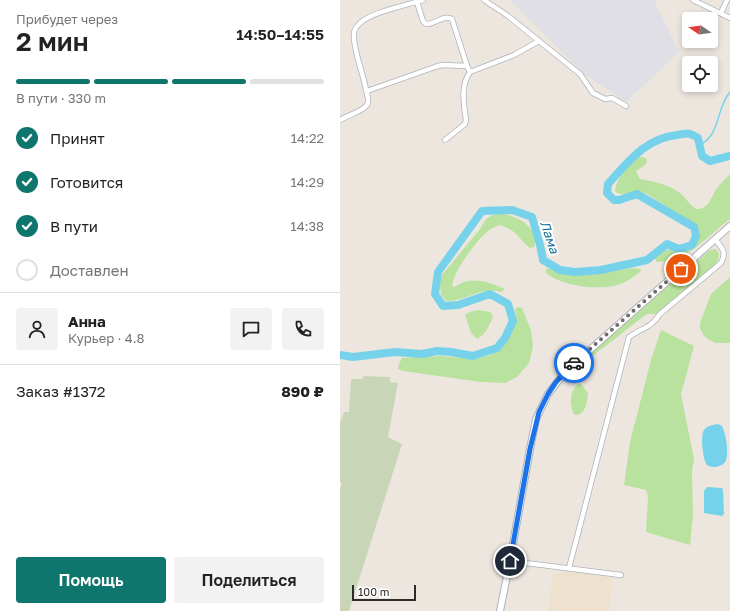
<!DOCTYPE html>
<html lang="ru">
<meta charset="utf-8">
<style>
body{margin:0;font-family:"Golos Text",sans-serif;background:#f2f2f2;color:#222;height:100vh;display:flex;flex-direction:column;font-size:15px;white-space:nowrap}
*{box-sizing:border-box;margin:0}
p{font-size:13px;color:#767676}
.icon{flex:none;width:22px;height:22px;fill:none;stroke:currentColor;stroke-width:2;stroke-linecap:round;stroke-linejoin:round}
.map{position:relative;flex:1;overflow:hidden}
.details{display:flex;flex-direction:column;background:#fff;width:340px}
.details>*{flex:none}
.needle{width:26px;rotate:283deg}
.controls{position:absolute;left:342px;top:12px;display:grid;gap:8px}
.controls a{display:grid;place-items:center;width:36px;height:36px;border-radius:4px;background:#fff;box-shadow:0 2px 6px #0003;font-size:20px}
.scale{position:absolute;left:12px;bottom:10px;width:64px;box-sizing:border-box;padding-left:4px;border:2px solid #2c2c2c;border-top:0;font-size:11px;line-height:14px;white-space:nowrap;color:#2c2c2c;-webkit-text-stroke:3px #fff;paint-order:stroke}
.pin{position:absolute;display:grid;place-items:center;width:34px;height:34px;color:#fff;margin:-17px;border:2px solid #fff;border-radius:50%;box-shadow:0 1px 4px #0007}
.courier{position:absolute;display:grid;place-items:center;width:40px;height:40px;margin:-20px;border:3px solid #1a73e8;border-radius:50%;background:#fff;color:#222;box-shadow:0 1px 5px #0007}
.headline em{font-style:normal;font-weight:600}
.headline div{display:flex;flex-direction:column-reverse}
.headline{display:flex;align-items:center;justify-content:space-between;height:68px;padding:0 16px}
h1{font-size:26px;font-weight:600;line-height:30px}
.bar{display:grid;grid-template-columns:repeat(4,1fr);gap:6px 4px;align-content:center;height:48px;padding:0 16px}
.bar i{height:5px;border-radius:3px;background:#e0e0e0}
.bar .current{background:#0f766e}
.bar p{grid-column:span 4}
.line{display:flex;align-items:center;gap:10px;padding:0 16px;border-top:1px solid #e0e0e0}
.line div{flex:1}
.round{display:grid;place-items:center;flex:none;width:42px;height:42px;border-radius:4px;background:#f2f2f2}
ol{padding:0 16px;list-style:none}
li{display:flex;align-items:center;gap:12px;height:44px}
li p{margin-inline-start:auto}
li .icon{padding:4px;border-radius:50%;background:#0f766e;color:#fff;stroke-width:4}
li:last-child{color:#767676}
li i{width:22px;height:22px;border:2px solid #e0e0e0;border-radius:50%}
.action{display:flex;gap:8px;margin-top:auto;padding:8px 16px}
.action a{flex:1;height:46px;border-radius:4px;background:#0f766e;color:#fff;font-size:16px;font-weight:600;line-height:46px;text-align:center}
.action a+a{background:#f2f2f2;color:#222}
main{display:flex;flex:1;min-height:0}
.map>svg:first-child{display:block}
.industrial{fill:#e1dfe6}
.education{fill:#eee2cf}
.green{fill:#b8e29d}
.cemetery{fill:#c8d6b7}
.water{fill:#76d2eb}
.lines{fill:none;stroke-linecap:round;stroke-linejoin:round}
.stream{stroke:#76d2eb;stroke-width:1.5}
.river{stroke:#76d2eb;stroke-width:8}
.street-casing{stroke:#afb2bc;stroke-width:6}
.secondary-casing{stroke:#afb2bc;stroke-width:8}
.street{stroke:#fff;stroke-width:4.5}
.secondary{stroke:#fff;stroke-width:6}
.done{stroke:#706d6b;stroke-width:4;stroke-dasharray:0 7.2}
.route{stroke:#1a73e8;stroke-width:5}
.labels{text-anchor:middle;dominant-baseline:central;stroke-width:4;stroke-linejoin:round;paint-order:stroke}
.water-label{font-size:13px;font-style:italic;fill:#12729a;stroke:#fff}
</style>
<main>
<section class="details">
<div class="headline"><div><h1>2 мин</h1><p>Прибудет через</p></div><em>14:50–14:55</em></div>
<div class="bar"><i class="current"></i><i class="current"></i><i class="current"></i><i></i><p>В пути · 330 m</p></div>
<ol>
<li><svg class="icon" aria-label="check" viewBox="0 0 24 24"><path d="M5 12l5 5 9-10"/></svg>Принят<p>14:22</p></li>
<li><svg class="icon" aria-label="check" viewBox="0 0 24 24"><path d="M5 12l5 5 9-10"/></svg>Готовится<p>14:29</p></li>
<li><svg class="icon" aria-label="check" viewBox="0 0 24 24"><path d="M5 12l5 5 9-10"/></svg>В пути<p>14:38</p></li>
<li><i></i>Доставлен</li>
</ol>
<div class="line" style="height:72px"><a class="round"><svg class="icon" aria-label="person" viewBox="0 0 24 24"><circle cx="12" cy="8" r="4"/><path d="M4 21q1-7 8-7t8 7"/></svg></a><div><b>Анна</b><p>Курьер · 4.8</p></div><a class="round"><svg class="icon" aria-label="chat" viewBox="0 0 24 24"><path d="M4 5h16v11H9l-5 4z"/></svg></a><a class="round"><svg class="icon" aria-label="phone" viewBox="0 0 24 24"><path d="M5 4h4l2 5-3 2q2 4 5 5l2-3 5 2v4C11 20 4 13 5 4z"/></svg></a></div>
<div class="line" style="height:52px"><div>Заказ #1372</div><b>890 ₽</b></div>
<div class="action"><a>Помощь</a><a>Поделиться</a></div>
</section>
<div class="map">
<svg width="390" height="611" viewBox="0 0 390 611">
<rect width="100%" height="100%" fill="#ede6df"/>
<!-- industrial -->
<path class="industrial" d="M 170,0 L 314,0 L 339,52 L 286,102 L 244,74 Z"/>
<!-- education -->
<path class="education" d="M 222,570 L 273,577 L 269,611 L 208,611 L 213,573 L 222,573 Z"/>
<!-- green -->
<g class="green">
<path d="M 299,157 L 303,157 L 307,159 L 306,164 L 296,171 L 300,179 C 315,182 328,184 340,193 C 346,198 350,205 356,209 C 368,209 370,201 375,191 C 379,185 385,179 390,174 L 390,219 C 367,236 348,262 317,262 L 315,259 C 320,239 352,262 357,237 C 358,230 356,227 352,223 L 307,194 C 304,193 301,192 297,192 C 290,192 280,197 275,191 C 278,175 287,167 299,157 Z"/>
<path d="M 157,213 C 174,214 200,226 194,247 L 190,248 C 177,238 178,230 159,225 C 155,227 151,228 148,231 C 136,241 114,270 112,286 L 115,287 C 130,275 150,282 165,289 L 161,292 C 140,286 125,302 106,301 L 101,295 L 100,285 L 102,275 L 140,229 L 146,219 Z"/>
<path d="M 375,249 C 381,253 379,258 376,264 L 316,314 L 308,314 L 304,316 L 245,362 L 236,372 L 233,371 L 233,369 L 370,250 Z"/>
<path d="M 211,268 L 231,275 L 264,273 L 292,268 L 301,269 L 300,272 C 294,276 288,281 281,284 C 260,291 223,287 206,273 L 206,269 Z"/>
<path d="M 390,277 L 390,343 L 376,343 L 369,340 L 364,336 L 360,328 L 360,323 L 371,294 Z"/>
<path d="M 178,307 L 182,308 L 191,330 L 193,346 L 189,363 L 177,377 L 165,383 L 141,382 L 63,371 L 58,369 L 59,364 L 62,358 L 99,356 L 137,359 L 153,354 L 168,340 L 175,326 L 176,317 L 175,309 Z"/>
<path d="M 138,310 L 150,312 L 153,317 C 149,326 146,334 137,339 L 131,333 L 125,315 L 130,312 Z"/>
<path d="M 321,330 L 354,346 L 341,394 L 354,459 L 352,471 L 353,515 L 350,545 L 306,532 L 308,496 L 306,490 L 284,485 L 290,442 L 311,360 Z"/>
<path d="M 238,384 L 241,384 L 248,393 C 247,402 246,414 236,415 L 233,413 C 230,402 229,393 238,384 Z"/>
</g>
<!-- cemetery -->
<path class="cemetery" d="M 23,376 L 50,377 L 50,382 L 58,383 L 48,437 L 62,444 L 9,611 L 0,611 L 0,490 L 2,483 L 0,482 L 0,423 L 4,412 L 9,412 L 11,379 L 23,379 Z"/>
<!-- water -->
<g class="water">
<path d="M 378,424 L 382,426 C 386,434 389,452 386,460 C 385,464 380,466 376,467 C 374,467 370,467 367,465 C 363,461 360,435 364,430 C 368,425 373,425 378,424 Z"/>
<path d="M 367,487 L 382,488 L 383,490 L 384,514 L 382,516 L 364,513 L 364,491 Z"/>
</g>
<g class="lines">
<!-- stream -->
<path class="stream" d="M 359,145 C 381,136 376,107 390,92"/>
<!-- river -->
<path class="river" d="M 0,355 L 13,357 L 55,352 L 82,354 L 97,351 L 111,352 L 133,356 L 157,348 L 165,338 L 173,321 L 168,304 L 150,294 L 118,305 L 103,306 L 95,294 L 98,272 L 142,211 L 172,210 L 192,217 L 200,245 L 203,260 L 220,270 L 235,272 L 261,270 L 307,260 L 327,244 L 339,249 L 352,245 L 356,236 L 354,227 L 297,194 L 279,200 L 274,200 L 267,193 L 268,184 C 288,162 306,138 337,135 C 348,133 348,132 358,138 L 362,156 L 370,161 L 390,156"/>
<!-- street casing -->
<g class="street-casing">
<g id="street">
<path d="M 144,0 L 168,16 L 240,74 L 253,93 L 265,99 L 272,98 L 286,106"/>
<path d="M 353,0 L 390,18"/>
<path d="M 77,2 L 83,21 L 86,24 C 95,25 103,14 112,19 L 127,66 L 130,72"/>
<path d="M 381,13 L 387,0"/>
<path d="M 27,91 L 95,67 L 102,65 L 127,66"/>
<path d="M 0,120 C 7,116 23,111 27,105 C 30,101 27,95 26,90 C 24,76 12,46 14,33 C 14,30 17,26 20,23 C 32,12 67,5 83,0"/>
<path d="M 105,140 L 125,124 L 126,120 C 124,105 120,86 130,72 L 174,55 L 199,41"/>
<path d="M 170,561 L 281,575"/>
<path d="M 229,568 L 289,337 C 303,327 310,329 320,314 L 381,263 C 387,252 382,248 375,239"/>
</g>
</g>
<!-- secondary casing -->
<g class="secondary-casing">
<path id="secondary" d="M 160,611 L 170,561 L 190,449 L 196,419 L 208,394 L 226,371 L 390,226"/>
</g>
<!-- street -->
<use href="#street" class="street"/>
<!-- secondary -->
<use href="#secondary" class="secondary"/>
</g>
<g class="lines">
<!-- done -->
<path class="done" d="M 234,363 L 341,269"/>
<!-- route -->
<path class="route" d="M 170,561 L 190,449 L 199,412 L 208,394 L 216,382 L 234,363"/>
</g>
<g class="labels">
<!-- water labels -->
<g class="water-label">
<text transform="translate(210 237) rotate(72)">Лама</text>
</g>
</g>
</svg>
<div class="controls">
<a><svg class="needle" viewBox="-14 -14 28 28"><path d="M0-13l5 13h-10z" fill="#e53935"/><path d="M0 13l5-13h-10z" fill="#767676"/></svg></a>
<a><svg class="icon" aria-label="locate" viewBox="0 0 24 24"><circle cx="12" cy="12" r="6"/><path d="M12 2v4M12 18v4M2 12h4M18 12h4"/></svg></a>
</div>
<div class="scale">100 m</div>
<div class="pin" style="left:341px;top:269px;background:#ea580c"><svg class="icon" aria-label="bag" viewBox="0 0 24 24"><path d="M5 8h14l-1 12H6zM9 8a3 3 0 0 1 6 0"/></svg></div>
<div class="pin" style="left:170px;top:561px;background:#1f2937"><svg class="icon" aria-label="home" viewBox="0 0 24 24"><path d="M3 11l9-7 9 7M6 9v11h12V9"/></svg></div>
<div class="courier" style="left:234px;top:363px"><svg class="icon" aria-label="car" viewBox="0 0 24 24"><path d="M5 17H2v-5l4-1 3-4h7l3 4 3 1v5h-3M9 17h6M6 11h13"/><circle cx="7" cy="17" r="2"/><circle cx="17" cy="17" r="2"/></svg></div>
</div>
</main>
